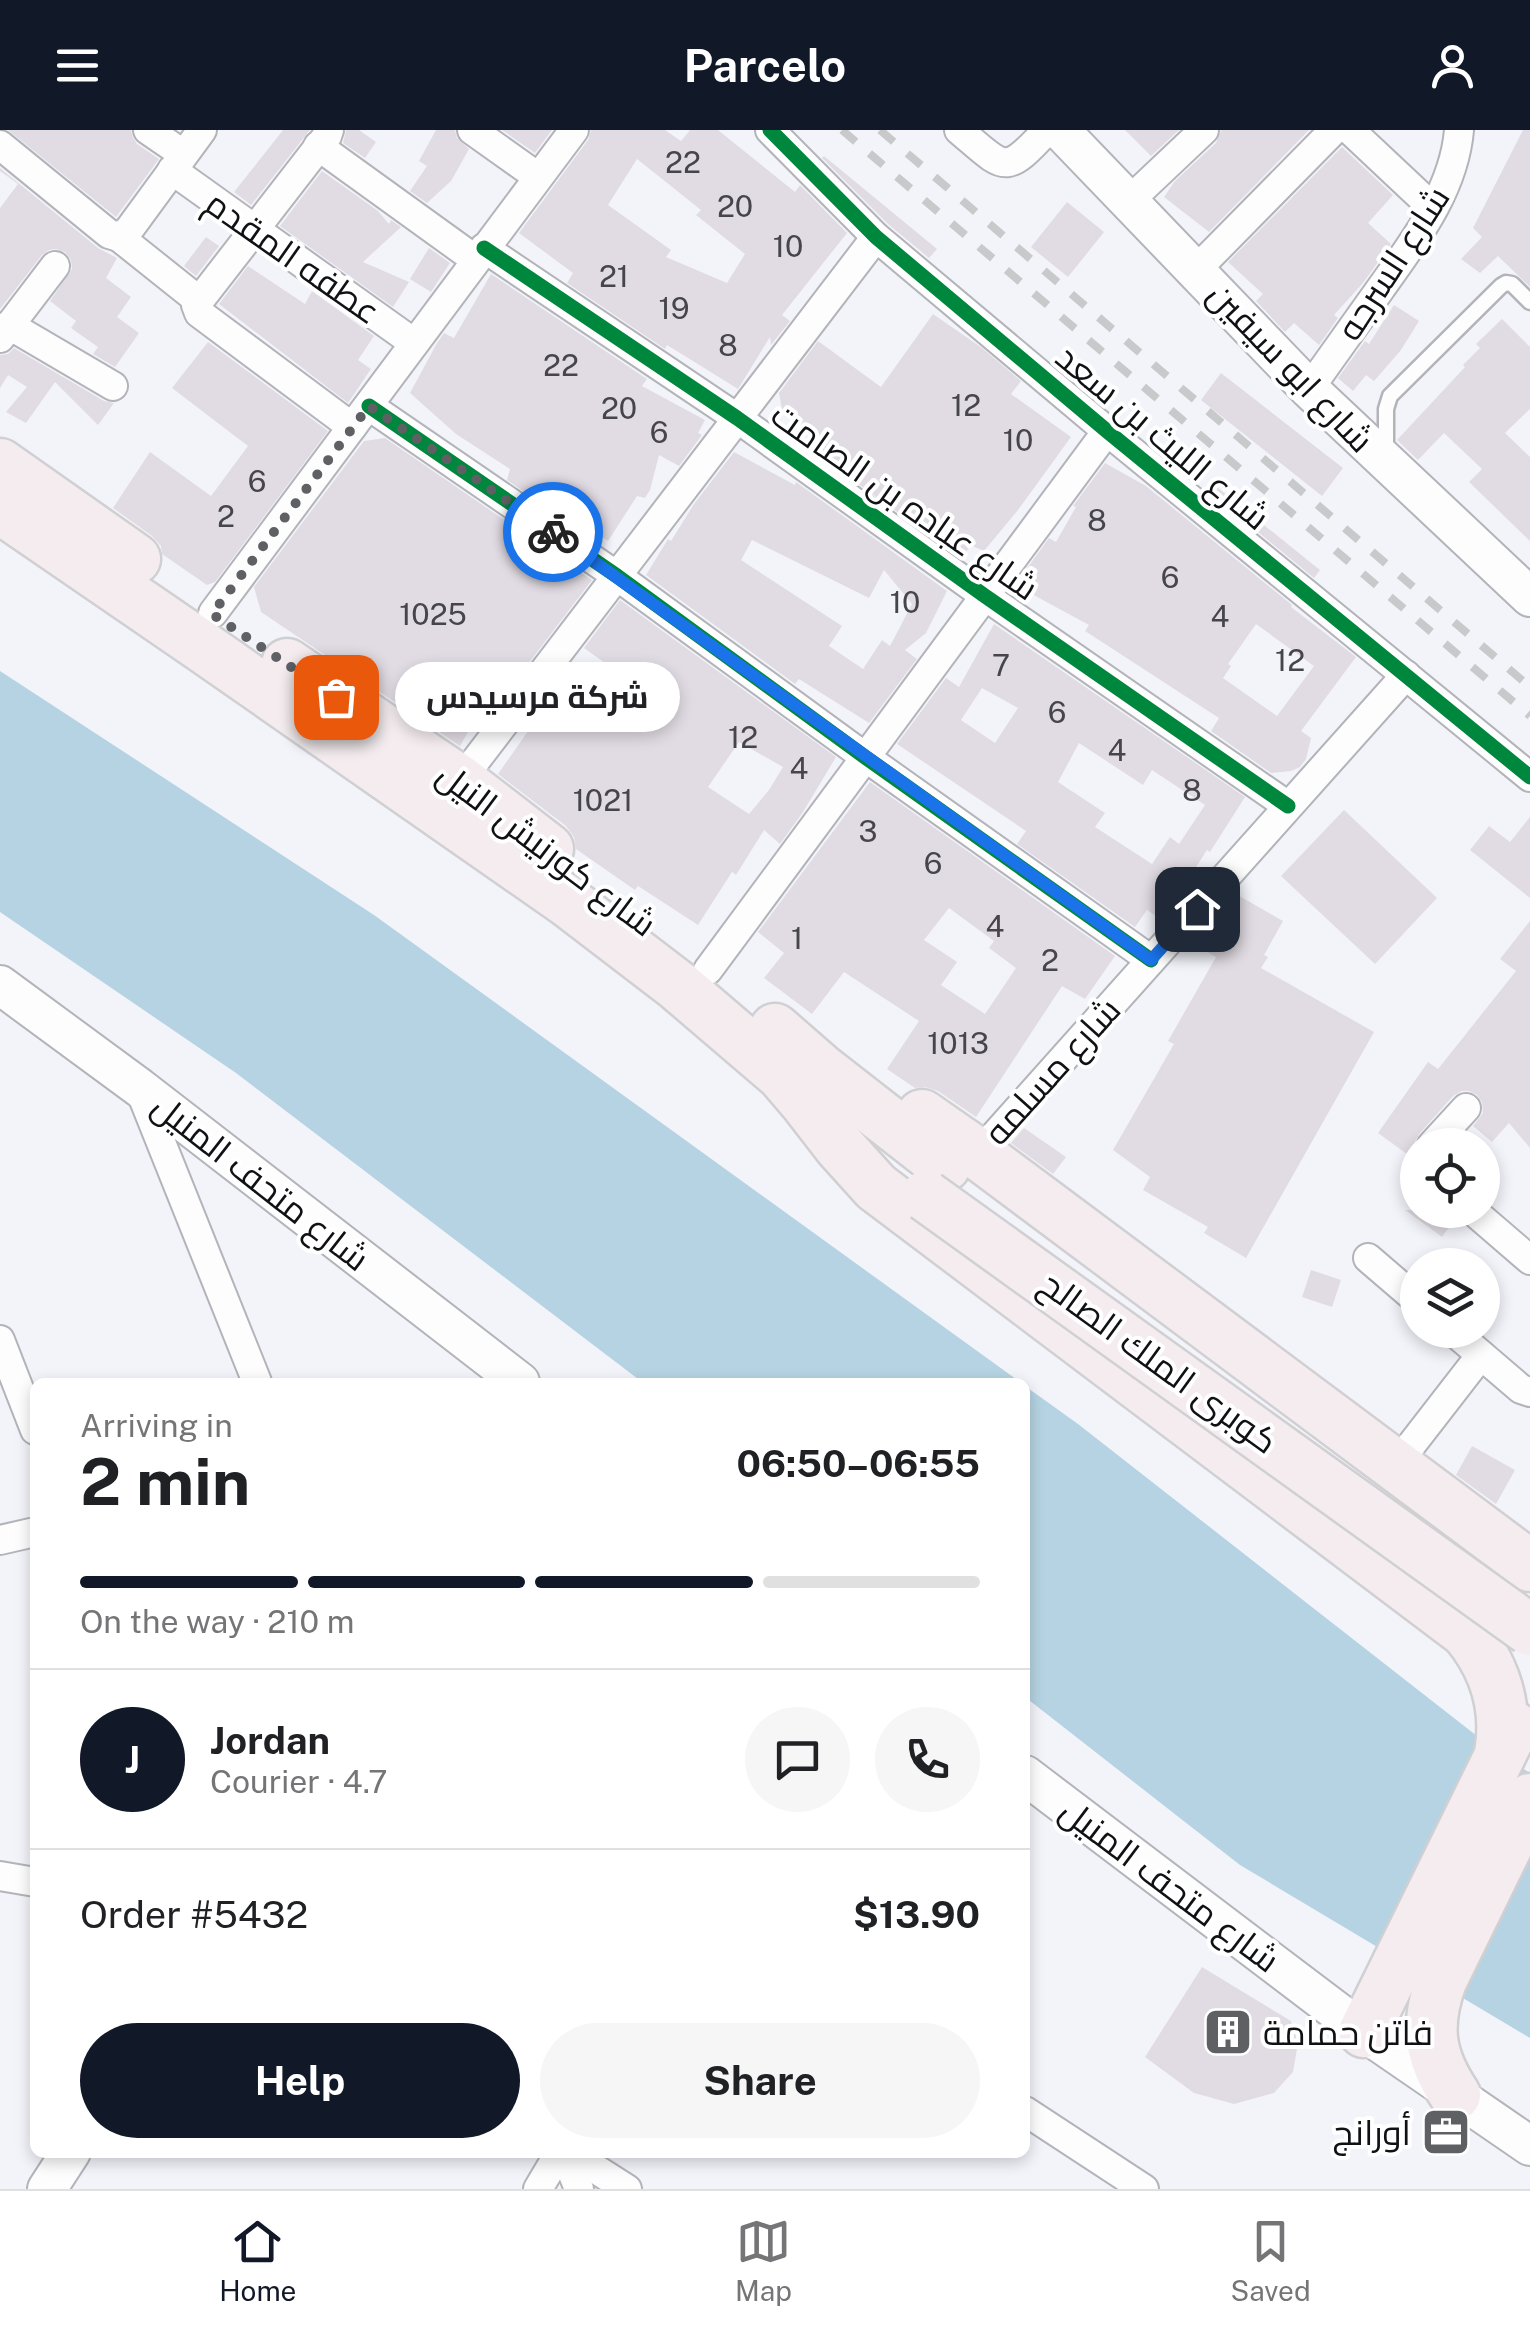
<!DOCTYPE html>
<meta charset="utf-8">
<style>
body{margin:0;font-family:"Public Sans",Cairo,sans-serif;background:#f6f6f6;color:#202124;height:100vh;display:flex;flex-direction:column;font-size:38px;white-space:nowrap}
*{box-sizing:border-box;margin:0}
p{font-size:32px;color:#757577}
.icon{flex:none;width:55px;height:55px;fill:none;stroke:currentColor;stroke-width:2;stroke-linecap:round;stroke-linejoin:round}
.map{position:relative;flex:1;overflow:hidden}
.panel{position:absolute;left:30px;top:1248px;width:1000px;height:780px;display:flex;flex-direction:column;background:#fff;border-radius:15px;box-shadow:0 5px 15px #0003}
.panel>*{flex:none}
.fabs{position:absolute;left:1400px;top:998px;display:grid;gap:20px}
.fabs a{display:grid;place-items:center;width:100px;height:100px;border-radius:50%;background:#fff;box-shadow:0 5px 15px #0003;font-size:50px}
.pin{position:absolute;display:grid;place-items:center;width:85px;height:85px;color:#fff;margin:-42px;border-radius:20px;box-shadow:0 5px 15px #0006}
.courier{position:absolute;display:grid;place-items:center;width:100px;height:100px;margin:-50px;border:8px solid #1a73e8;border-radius:50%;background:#fff;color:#222;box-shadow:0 2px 12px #0007}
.bubble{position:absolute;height:70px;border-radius:35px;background:#fff;box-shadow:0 5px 15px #0003;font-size:32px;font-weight:700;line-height:70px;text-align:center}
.summary em{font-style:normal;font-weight:700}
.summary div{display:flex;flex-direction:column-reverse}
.summary{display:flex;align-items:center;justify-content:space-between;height:170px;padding:0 50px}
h1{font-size:65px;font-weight:700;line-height:75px}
.bar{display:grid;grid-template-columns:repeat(4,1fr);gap:15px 10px;align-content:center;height:120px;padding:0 50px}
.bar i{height:12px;border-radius:8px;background:#e0e0e0}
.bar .active{background:#111827}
.bar p{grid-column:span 4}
.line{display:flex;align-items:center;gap:25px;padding:0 50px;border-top:2px solid #e0e0e0}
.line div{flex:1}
.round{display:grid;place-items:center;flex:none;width:105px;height:105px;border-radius:52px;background:#f6f6f6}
.action{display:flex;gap:20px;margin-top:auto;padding:20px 50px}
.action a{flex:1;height:115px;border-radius:60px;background:#111827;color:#fff;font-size:40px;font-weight:700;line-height:115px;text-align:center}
.action a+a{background:#f6f6f6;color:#202124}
header{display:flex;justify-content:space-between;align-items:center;height:130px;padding:0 50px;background:#111827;color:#fff;font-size:45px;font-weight:700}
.dock{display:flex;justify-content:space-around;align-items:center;height:140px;border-top:2px solid #e0e0e0;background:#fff;font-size:28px;color:#757577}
.dock a{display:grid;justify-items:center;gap:5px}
.dock .active{color:#111827}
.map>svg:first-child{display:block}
.water{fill:#b5d3e2}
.building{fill:#e1dce3;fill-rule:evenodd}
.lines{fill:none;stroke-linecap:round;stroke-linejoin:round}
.lane-casing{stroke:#b3b4b9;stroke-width:19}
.street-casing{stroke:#b3b4b9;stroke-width:32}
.secondary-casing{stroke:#b3b4b9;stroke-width:42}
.highway-casing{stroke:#d0d0d3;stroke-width:55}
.lane{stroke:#fdfdfe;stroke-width:14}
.street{stroke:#fdfdfe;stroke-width:28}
.secondary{stroke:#fdfdfe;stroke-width:38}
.highway{stroke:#f4ecee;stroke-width:50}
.rail{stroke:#c8c9ca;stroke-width:8;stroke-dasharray:18 18;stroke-linecap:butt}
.highway-bridge-casing{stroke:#d0d0d3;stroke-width:55;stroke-linecap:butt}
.highway-bridge{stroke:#f4ecee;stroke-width:50}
.cycleway-casing{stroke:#fff;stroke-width:21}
.cycleway{stroke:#00873e;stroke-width:15}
.done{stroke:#5f6064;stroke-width:10;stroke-dasharray:0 18}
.route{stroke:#1a73e8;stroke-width:12}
.labels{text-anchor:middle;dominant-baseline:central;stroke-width:8;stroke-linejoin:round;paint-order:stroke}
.number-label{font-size:30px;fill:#46464a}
.street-label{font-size:35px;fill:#101114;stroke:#fff}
.poi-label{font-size:35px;fill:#101114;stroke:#fff;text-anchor:start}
</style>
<header><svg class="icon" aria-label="menu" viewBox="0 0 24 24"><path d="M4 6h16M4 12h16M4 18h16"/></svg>Parcelo<svg class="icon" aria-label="person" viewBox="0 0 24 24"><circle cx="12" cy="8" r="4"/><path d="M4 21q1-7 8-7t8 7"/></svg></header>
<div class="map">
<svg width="1530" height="2059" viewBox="0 0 1530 2059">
<rect width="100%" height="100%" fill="#f3f4fa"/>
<!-- water -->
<g class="water">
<path d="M 0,541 L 374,785 L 1020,1252 L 642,1252 L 236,943 L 0,782 Z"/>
<path d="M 1025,1256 L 1078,1294 L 1500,1624 L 1530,1643 L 1530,1908 L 1240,1735 L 1025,1567 Z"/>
</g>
<!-- building -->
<g class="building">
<path d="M 8,0 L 131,0 L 133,8 L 137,14 L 159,29 L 116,87 Z"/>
<path d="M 283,0 L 310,0 L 251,75 L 234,62 Z"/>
<path d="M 346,0 L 359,0 L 376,12 L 365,28 L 343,13 Z"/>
<path d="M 436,0 L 455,0 L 457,8 L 469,19 L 451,51 L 427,73 L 410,61 L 427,36 L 419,31 Z"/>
<path d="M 502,0 L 552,0 L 535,23 Z"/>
<path d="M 591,0 L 665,0 L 681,11 L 690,0 L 718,0 L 795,62 L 800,55 L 847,103 L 782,185 L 790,191 L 771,215 L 770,207 L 738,259 L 667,215 L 665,219 L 567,153 L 573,143 L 519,103 L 588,10 ZM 637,29 L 701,80 L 696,85 L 745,124 L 727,153 L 666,127 L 671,120 L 608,75 Z"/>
<path d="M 1125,0 L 1179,0 L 1151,26 Z"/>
<path d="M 1221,0 L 1309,0 L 1209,102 L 1164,67 L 1175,51 L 1216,13 Z"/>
<path d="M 1523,0 L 1530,0 L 1530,157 L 1498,126 L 1480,143 L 1461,129 L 1482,107 L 1473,98 Z"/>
<path d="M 1342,17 L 1393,65 L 1368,93 L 1391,114 L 1363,153 L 1334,185 L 1338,188 L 1319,215 L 1294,193 L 1285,202 L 1256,171 L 1263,164 L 1228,132 Z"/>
<path d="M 824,26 L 937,119 L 929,128 L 888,94 L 822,28 Z"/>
<path d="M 0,38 L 98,118 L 117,128 L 106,148 L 131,167 L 117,187 L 139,203 L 115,237 L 93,224 L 98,217 L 71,198 L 76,191 L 50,171 L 72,139 L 71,130 L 65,122 L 56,119 L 49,120 L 42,125 L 0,179 L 0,78 L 18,54 L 0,41 Z"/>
<path d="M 322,41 L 378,81 L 389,94 L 391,90 L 401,97 L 363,132 L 409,152 L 393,177 L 280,96 Z"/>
<path d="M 1067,72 L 1104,102 L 1068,147 L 1031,117 Z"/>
<path d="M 206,107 L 219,116 L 196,146 L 184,136 Z"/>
<path d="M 429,118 L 450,133 L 431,162 L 410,149 Z"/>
<path d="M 248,136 L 305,174 L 312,161 L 374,206 L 358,230 L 371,239 L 348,273 L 219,174 Z"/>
<path d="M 491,144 L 647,249 L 642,256 L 705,290 L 698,303 L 702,305 L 679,336 L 659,325 L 650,360 L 645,368 L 637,366 L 608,411 L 554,375 L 551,380 L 507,350 L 510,339 L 456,304 L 410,263 L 437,213 L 444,203 L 454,208 Z"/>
<path d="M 1394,175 L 1419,191 L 1401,220 L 1374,251 L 1366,245 L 1353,261 L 1338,248 L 1365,211 L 1369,214 Z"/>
<path d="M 933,184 L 982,218 L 1021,251 L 1011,264 L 1071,307 L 1018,380 L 984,421 L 970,415 L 963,429 L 812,321 L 819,307 L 783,285 L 779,263 L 818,211 L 881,257 Z"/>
<path d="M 1502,189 L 1530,217 L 1530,279 L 1505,303 L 1530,327 L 1530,411 L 1469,352 L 1482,339 L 1444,303 L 1418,330 L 1397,310 L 1465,237 L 1463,235 L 1480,218 L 1476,214 Z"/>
<path d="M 208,212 L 328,301 L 215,452 L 207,455 L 162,424 L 161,416 L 152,406 L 113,378 L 150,322 L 211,366 L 248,316 L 172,258 Z"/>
<path d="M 14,218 L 104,271 L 114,273 L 98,295 L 55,252 L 26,293 L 6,282 L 27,257 L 8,245 L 0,258 L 0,225 L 8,224 Z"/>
<path d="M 1221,243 L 1343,338 L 1322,366 L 1201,270 Z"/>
<path d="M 385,308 L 592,450 L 477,601 L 472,595 L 460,616 L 261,482 L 254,457 L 364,311 Z"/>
<path d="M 734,322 L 795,355 L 796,352 L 947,461 L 926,503 L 905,520 L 917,529 L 869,593 L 799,549 L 795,554 L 646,445 L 668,409 L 671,411 L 694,374 ZM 752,410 L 869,468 L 884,440 L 912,474 L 890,516 L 882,510 L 863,539 L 829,516 L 842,496 L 741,430 Z"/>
<path d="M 1105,333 L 1146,356 L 1292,475 L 1291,477 L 1356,527 L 1301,601 L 1311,608 L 1306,629 L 1300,637 L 1291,641 L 1271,643 L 1211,601 L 1219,588 L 1085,501 L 1089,495 L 1015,455 L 1049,408 L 1056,412 L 1076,377 L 1073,376 ZM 1256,494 L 1314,536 L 1277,586 L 1223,548 L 1231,536 L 1228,534 Z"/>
<path d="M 1213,354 L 1320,440 L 1314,448 L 1208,361 Z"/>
<path d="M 620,470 L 836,627 L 803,682 L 780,714 L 764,700 L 736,745 L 732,742 L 698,795 L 638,756 L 635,760 L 576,719 L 574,707 L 566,696 L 498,644 L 559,557 L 585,576 L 612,538 L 584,518 ZM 739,612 L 783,637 L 769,660 L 749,684 L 708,657 Z"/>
<path d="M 994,494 L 1245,667 L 1210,722 L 1207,720 L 1162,790 L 1147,780 L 1135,797 L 1017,714 L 1026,701 L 897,614 L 946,548 L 959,557 ZM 982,558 L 1018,578 L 995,613 L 961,590 ZM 1079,613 L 1143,655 L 1152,640 L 1205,675 L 1179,714 L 1170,707 L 1152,734 L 1095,697 L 1105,683 L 1058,652 Z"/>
<path d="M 870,652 L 1115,826 L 1085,869 L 1062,856 L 976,987 L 938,961 L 925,957 L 915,958 L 887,939 L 919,891 L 844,842 L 812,884 L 764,848 L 784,823 L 758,802 ZM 949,778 L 994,811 L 989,818 L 1016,838 L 985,884 L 941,855 L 957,832 L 924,810 Z"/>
<path d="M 1344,680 L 1437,768 L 1375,834 L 1281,746 Z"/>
<path d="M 1530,687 L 1530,768 L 1470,720 L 1489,696 L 1510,712 Z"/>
<path d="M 1236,764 L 1283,791 L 1264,825 L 1268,827 L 1261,838 L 1374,902 L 1246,1128 L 1204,1103 L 1208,1097 L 1143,1060 L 1150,1047 L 1113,1020 L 1174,914 L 1168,911 L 1216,827 L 1204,820 Z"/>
<path d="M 1530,791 L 1530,1018 L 1509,993 L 1492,1012 L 1473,996 L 1483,983 L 1482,972 L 1477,965 L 1469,961 L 1462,961 L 1453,966 L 1419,1004 L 1415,1012 L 1418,1032 L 1378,1003 L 1428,932 L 1438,939 L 1516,841 L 1500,829 Z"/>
<path d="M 1024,998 L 1066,1027 L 1053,1044 L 1011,1013 Z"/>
<path d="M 1405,1080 L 1455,1080 L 1456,1087 L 1442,1107 Z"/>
<path d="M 1311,1140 L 1341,1150 L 1332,1177 L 1302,1167 Z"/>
<path d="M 1472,1316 L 1515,1340 L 1496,1374 L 1456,1345 Z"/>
<path d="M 1202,1837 L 1291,1891 L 1298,1913 L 1293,1942 L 1274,1963 L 1234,1974 L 1194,1963 L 1145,1927 Z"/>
</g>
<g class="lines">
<!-- lane casing -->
<g class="lane-casing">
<path id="lane" d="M 1386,323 L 1386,279 L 1390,266 L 1501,156 L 1506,153 L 1512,154 L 1530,172"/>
</g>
<!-- street casing -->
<g class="street-casing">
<g id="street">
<path d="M 148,0 L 183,24"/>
<path d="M 329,0 L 327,6 L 196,175 L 199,183 L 352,297"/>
<path d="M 472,0 L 538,47"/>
<path d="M 770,0 L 876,107 L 1107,301 L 1530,647"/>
<path d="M 959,0 C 1005,39 1004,47 1047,0"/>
<path d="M 1350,0 L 1433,78"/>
<path d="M 0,15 L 109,104 L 119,107 L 128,101 L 202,0"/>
<path d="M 318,16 L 476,130"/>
<path d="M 172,40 L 414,213"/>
<path d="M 1130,70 L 1204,0"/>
<path d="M 119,107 L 198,170"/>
<path d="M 484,118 L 737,288 L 985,466 L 1288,676"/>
<path d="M 1196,140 L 1334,0"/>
<path d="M 9,195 L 113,256"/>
<path d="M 0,208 L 55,136"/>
<path d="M 1309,259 C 1333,225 1357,192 1381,158 C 1415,110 1454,60 1459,0"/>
<path d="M 369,276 L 617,446 L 865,627 L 1151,830"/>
<path d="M 213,483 L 574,0"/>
<path d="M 460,651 L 876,107"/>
<path d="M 708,840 L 1107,301"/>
<path d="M 140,960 L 257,1252"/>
<path d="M 1432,1015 L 1466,978"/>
<path d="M 978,1024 L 1406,545"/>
<path d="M 1472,1080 L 1530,1130"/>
<path d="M 1368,1128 L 1418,1171"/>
<path d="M 1452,1200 L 1521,1259 L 1530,1262"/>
<path d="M 0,1210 L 35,1300"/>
<path d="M 1395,1336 L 1481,1225"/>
<path d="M 0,1410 L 35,1402"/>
<path d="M 0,1746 L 35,1752"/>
<path d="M 1025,1981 L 1144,2059"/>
<path d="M 564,2022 L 579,2059"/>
<path d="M 569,2022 L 627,2059"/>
<path d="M 538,2059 L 560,2022"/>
</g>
</g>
<!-- secondary casing -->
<g class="secondary-casing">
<g id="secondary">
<path d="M 1060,0 L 1309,259 L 1530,467"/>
<path d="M 0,855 L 140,958 L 520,1252"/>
<path d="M 1025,1645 L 1364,1902 L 1530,2016"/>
<path d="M 47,2059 L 71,2022"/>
</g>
</g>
<!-- highway casing -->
<g class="highway-casing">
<g id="highway">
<path d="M 0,334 L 135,429"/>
<path d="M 0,378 L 200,515 L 567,771 L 678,856 L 782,945 L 805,972 L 839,1016 L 876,1057 L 1466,1502 C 1496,1538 1508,1578 1500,1624"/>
<path d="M 287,534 L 460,651 L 548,719"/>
<path d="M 775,899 L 822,940 L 945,1036"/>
<path d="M 922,985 L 978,1024 L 1530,1436"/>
<path d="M 1364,1902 L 1514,1597"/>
<path d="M 1455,1965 C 1429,1926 1425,1896 1441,1851 L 1530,1669"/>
</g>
</g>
<!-- lane -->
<use href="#lane" class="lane"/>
<!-- street -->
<use href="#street" class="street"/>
<!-- secondary -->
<use href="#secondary" class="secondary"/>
<!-- highway -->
<use href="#highway" class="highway"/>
<!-- rail -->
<g class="rail">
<path d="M 842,0 L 1530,586"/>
<path d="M 880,0 L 1530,557"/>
</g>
<!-- highway-bridge casing -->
<g class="highway-bridge-casing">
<path id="highway-bridge" d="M 926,1066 L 1530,1500"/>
</g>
<!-- highway-bridge -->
<use href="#highway-bridge" class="highway-bridge"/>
<!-- cycleway casing -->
<g class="cycleway-casing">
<g id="cycleway">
<path d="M 770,0 L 876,107 L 1107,301 L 1530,647"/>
<path d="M 484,118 L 737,288 L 985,466 L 1288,676"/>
<path d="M 369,276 L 617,446 L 865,627 L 1151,830"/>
</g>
</g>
<!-- cycleway -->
<use href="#cycleway" class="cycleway"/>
</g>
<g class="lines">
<!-- done -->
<path class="done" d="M 336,567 L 212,484 L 369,276 L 553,402"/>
<!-- route -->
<path class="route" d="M 553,402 L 1151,830 L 1197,779"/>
</g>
<!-- icons -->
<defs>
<g id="building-square" transform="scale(2.5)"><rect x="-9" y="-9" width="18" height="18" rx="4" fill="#5f6064" stroke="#fff"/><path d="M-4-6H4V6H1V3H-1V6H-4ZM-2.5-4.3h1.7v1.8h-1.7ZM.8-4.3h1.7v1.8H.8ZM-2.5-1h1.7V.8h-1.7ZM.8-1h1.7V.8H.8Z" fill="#fff"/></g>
<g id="office-square" transform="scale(2.5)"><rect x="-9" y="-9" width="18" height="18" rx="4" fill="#5f6064" stroke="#fff"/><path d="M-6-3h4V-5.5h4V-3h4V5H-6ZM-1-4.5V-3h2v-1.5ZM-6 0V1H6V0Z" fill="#fff"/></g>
</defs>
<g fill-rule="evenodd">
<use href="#building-square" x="1228" y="1902"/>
<use href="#office-square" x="1446" y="2002"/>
</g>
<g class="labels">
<!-- number labels -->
<g class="number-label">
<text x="683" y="32">22</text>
<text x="735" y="76">20</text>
<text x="788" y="116">10</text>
<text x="614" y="146">21</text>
<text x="674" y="178">19</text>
<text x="728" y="215">8</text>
<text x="561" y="235">22</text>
<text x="966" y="275">12</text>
<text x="619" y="278">20</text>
<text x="659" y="302">6</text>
<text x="1018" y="310">10</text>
<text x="257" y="351">6</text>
<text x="226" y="386">2</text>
<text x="1097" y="390">8</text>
<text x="1170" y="447">6</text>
<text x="905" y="472">10</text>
<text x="433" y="484">1025</text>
<text x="1220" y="486">4</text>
<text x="1290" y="530">12</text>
<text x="1001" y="535">7</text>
<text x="1057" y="582">6</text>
<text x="743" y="607">12</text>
<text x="1117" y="620">4</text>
<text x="799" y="638">4</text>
<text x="1192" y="660">8</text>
<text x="603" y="670">1021</text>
<text x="868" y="701">3</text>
<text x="933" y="733">6</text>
<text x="995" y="796">4</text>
<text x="797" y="808">1</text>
<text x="1050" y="830">2</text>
<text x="958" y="913">1013</text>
</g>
<!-- street labels -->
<g class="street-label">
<text transform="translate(293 127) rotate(35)">عطفه المقدم</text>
<text transform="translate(1393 133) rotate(-57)">شارع السرجه</text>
<text transform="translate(1291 237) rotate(46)">شارع ابو سيفين</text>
<text transform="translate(1163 307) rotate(40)">شارع الليث بن سعد</text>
<text transform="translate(905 371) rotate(35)">شارع عباده بن الصامت</text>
<text transform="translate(547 719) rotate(37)">شارع كورنيش النيل</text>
<text transform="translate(1052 941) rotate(-48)">شارع مسلمه</text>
<text transform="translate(261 1052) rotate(38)">شارع متحف المنيل</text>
<text transform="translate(1159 1232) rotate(36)">كوبرى الملك الصالح</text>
<text transform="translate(1170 1755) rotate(37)">شارع متحف المنيل</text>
</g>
<!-- poi labels -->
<g class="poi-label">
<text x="1263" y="1902">فاتن حمامة</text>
<text x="1411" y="2002" text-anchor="end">أورانج</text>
</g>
</g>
</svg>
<div class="fabs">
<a><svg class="icon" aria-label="locate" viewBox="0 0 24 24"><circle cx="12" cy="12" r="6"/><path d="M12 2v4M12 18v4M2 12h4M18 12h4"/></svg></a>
<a><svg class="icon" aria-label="layers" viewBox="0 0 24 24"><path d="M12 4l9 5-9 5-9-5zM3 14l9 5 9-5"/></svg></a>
</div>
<div class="pin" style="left:336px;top:567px;background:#ea580c"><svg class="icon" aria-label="bag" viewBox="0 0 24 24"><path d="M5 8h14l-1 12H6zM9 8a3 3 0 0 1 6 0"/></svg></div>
<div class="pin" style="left:1197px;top:779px;background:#1f2937"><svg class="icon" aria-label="home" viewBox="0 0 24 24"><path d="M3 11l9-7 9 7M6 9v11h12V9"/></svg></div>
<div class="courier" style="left:553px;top:402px"><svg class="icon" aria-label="bike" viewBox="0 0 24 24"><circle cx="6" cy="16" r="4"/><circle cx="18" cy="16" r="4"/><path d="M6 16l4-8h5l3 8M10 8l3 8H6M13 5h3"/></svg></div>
<div class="bubble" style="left:395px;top:532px;width:285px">شركة مرسيدس</div>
<section class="panel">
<div class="summary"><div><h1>2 min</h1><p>Arriving in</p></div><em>06:50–06:55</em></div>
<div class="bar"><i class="active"></i><i class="active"></i><i class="active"></i><i></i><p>On the way · 210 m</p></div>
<div class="line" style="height:180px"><b class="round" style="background:#111827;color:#fff">J</b><div><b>Jordan</b><p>Courier · 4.7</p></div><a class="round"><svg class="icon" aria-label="chat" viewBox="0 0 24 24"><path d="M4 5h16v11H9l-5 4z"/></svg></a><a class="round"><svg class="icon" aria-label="phone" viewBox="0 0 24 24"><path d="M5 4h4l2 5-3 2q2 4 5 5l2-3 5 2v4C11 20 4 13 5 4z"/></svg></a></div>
<div class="line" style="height:130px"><div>Order #5432</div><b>$13.90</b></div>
<div class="action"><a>Help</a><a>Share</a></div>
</section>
</div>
<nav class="dock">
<a class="active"><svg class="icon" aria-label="home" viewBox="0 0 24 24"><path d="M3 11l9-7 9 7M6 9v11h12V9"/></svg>Home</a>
<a><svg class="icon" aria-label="map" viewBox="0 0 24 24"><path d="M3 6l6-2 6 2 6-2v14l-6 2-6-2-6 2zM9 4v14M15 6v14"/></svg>Map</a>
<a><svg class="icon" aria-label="saved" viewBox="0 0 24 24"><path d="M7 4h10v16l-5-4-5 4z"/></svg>Saved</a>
</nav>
